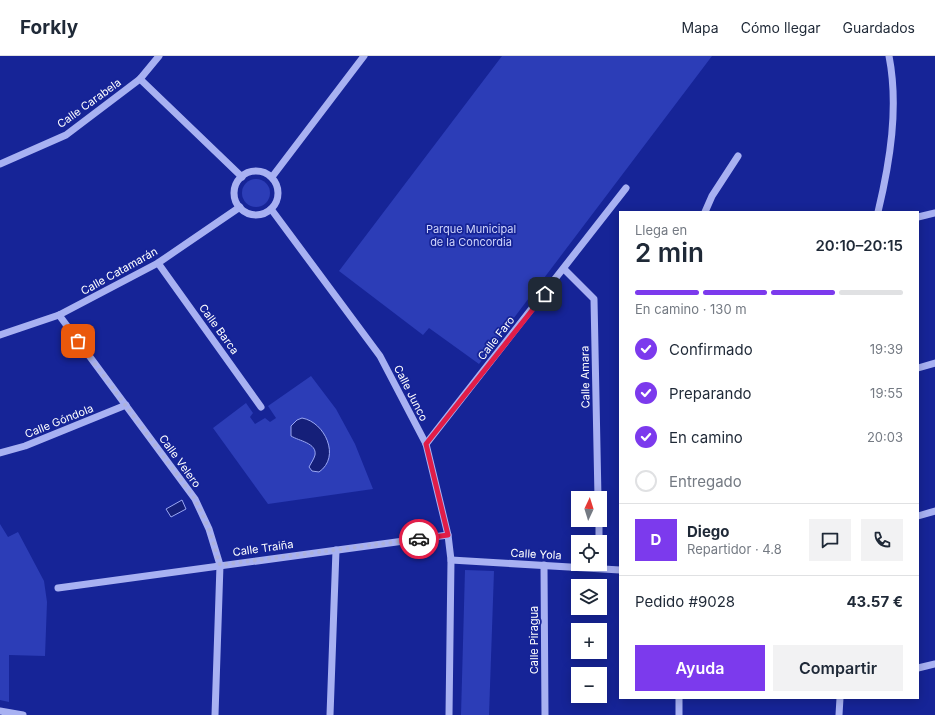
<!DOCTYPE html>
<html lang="es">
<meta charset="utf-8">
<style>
body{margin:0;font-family:Inter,sans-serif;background:#f2f2f3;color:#1f2937;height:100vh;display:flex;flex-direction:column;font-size:15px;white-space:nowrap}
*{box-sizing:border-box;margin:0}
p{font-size:13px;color:#747a83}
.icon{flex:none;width:22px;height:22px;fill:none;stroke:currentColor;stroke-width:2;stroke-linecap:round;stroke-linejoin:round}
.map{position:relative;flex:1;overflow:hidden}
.drawer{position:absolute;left:619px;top:155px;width:300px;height:488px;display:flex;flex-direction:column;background:#fff;border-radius:0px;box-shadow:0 2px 10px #0003}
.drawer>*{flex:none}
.needle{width:26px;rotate:4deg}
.buttons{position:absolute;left:571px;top:435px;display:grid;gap:8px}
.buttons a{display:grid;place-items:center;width:36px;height:36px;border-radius:0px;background:#fff;box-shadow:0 2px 10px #0003;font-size:20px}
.pin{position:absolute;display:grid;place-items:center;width:34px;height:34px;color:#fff;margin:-17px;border-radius:8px;box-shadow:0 2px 6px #0006}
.courier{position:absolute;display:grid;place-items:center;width:40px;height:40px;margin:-20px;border:3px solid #e11d48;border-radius:50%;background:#fff;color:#222;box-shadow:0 1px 5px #0007}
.overview em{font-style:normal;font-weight:600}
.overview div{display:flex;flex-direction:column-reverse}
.overview{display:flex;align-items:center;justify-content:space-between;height:68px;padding:0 16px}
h1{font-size:26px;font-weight:600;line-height:30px}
.bar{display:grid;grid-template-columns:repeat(4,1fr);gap:6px 4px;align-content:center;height:48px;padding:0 16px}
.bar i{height:5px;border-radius:3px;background:#e0e1e3}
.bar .selected{background:#7c3aed}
.bar p{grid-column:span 4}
.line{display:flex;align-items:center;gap:10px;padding:0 16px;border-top:1px solid #e0e1e3}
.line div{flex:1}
.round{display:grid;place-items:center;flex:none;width:42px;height:42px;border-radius:0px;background:#f2f2f3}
ol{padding:0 16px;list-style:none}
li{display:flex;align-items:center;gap:12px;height:44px}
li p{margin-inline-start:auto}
li .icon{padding:4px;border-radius:50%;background:#7c3aed;color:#fff;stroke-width:4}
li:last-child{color:#747a83}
li i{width:22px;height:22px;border:2px solid #e0e1e3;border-radius:50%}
.cta{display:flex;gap:8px;margin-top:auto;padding:8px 16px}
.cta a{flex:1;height:46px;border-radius:0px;background:#7c3aed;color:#fff;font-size:16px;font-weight:600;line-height:46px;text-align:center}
.cta a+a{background:#f2f2f3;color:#1f2937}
header{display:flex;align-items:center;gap:24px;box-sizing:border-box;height:56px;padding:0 20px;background:#fff;border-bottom:1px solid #e0e1e3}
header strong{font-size:19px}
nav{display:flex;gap:22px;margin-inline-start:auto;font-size:14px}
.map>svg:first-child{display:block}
.green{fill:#2c3db7}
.water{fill:#151f79;stroke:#9aa7f4}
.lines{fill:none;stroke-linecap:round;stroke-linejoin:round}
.minor{stroke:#a8b1f2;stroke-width:7}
.done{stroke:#adb2db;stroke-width:4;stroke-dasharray:0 7.2}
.route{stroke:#e11d48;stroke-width:5}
.labels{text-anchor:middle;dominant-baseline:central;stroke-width:3.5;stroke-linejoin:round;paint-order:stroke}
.street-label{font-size:11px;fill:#fff;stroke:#162497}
.park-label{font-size:11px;fill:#d0d5fc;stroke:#162497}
</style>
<header>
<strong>Forkly</strong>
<nav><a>Mapa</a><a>Cómo llegar</a><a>Guardados</a></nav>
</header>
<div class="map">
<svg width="935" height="659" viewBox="0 0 935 659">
<rect width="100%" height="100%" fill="#162497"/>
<!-- green -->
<g class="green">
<path d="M 502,0 L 712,0 L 479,308 L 429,272 L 423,279 L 339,215 Z"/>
<circle cx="256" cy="137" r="14"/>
<path d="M 311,320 L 336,353 L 355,388 L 373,433 L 268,448 L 213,372 L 246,347 L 253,357 L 250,361 L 255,368 L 265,362 L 270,366 L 276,362 L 268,350 Z"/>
<path d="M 0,468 L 8,481 L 18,476 L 44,525 L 47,546 L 45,600 L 9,599 L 9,646 L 0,644 Z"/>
<path d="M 465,514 L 494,515 L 489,659 L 461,659 Z"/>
</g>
<!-- water -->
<g class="water">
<path d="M 302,362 C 325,366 341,401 319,416 L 312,415 L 309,411 C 311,407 314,403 315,399 C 317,387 299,385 291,380 L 291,370 L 297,364 Z"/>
<path d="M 182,444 L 186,453 L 171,461 L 166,453 Z"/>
</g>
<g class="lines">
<!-- minor -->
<g class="minor">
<path d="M 140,23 L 242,121"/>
<path d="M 0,108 L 66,79 L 140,23 L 159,0"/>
<circle cx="256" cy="137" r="22"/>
<path d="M 272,121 L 364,0"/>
<path d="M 271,153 L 380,300 L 426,388 L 448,479 L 451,504 L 449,659"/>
<path d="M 705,156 L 712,140 L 738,100"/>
<path d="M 878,156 C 890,106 899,51 889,0"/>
<path d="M 918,161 L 935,157"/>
<path d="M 158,207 L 261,351"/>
<path d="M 564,213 L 594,243 L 598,442"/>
<path d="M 59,259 L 195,443 L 209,473 L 220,509 L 215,659"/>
<path d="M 0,279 L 59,259 L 158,207 L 240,151"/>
<path d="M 918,312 L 935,307"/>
<path d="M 426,388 L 626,132"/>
<path d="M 0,397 L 25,390 L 126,349"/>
<path d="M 918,460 L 935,455"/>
<path d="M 599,464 L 599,486"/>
<path d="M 451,504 L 620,514"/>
<path d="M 544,509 L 545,659"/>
<path d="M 58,532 L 448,479"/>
<path d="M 918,612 L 935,608"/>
<path d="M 0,655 L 23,659"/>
<path d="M 330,659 L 336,494"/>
<path d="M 679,659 L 679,642"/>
<path d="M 839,659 L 840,642"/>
</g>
</g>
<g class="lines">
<!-- done -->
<path class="done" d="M 78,285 L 195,443 L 209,473 L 220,509 L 419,483"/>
<!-- route -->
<path class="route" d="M 419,483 L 448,479 L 426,388 L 545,238"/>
</g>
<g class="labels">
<!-- street labels -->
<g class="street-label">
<text transform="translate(89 47) rotate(-36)">Calle Carabela</text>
<text transform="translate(119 215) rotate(-29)">Calle Catamarán</text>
<text transform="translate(219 273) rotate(54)">Calle Barca</text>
<text transform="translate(496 282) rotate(-52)">Calle Faro</text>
<text transform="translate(585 321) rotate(-91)">Calle Amara</text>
<text transform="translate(411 337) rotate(63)">Calle Junco</text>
<text transform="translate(59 365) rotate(-22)">Calle Góndola</text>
<text transform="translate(180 405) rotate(54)">Calle Velero</text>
<text transform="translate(263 492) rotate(-8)">Calle Traiña</text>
<text transform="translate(536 498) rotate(3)">Calle Yola</text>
<text transform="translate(534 584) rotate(-90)">Calle Piragua</text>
</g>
<!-- park labels -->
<g class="park-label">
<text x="471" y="173">Parque Municipal<tspan x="471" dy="13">de la Concordia</tspan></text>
</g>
</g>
</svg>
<div class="buttons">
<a><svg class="needle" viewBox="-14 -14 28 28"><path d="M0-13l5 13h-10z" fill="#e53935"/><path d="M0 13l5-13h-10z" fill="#747a83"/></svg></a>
<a><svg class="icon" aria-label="locate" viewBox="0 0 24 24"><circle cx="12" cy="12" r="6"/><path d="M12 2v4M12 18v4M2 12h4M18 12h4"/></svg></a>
<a><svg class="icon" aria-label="layers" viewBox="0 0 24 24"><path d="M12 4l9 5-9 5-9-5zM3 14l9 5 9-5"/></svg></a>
<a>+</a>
<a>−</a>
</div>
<div class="pin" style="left:78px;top:285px;background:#ea580c"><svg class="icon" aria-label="bag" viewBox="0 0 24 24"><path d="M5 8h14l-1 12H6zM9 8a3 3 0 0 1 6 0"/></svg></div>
<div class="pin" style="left:545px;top:238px;background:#1f2937"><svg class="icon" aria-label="home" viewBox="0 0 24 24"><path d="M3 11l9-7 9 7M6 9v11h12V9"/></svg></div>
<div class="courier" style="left:419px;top:483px"><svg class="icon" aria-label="car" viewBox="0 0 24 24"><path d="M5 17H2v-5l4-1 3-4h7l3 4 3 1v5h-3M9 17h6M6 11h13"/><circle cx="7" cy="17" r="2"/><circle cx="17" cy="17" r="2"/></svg></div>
<section class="drawer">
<div class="overview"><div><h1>2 min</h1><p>Llega en</p></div><em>20:10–20:15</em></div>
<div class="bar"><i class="selected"></i><i class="selected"></i><i class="selected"></i><i></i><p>En camino · 130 m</p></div>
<ol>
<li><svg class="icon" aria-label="check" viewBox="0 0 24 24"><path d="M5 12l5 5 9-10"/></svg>Confirmado<p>19:39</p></li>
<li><svg class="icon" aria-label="check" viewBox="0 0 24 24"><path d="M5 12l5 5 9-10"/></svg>Preparando<p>19:55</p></li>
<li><svg class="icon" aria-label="check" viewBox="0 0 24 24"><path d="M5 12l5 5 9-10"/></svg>En camino<p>20:03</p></li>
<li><i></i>Entregado</li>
</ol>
<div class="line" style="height:72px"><b class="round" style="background:#7c3aed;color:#fff">D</b><div><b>Diego</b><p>Repartidor · 4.8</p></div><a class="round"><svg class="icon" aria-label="chat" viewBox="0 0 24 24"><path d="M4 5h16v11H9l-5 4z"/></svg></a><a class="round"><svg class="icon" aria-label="phone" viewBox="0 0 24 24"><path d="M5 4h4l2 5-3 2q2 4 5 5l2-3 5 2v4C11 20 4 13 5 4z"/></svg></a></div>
<div class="line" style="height:52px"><div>Pedido #9028</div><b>43.57 €</b></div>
<div class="cta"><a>Ayuda</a><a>Compartir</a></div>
</section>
</div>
